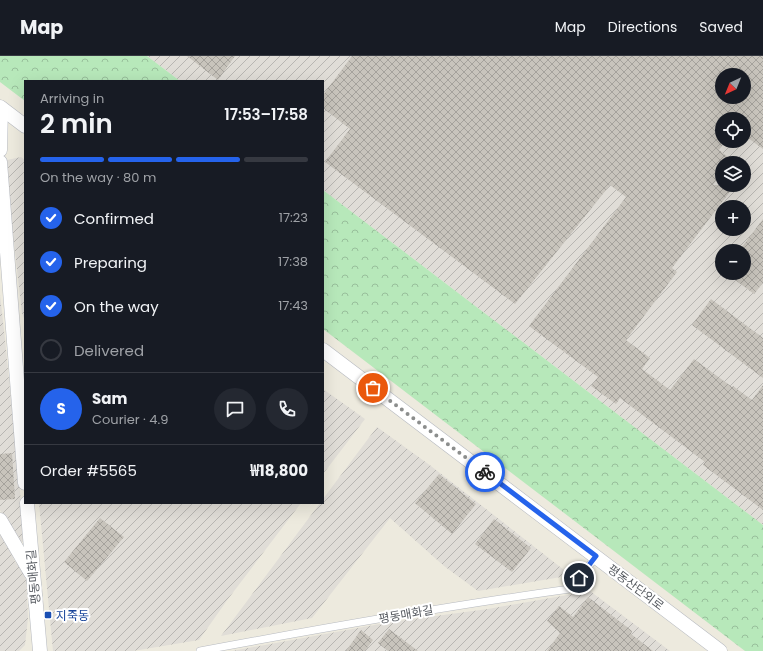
<!DOCTYPE html>
<meta charset="utf-8">
<style>
body{margin:0;font-family:Poppins,"Noto Sans KR",sans-serif;background:#242831;color:#f1f3f6;height:100vh;display:flex;flex-direction:column;font-size:15px;white-space:nowrap}
*{box-sizing:border-box;margin:0}
p{font-size:13px;color:#9ea1a6}
.icon{flex:none;width:22px;height:22px;fill:none;stroke:currentColor;stroke-width:2;stroke-linecap:round;stroke-linejoin:round}
.map{position:relative;flex:1;overflow:hidden}
.panel{position:absolute;left:24px;top:24px;width:300px;height:424px;display:flex;flex-direction:column;background:#171b24;border-radius:0px;box-shadow:0 4px 16px #0002}
.panel>*{flex:none}
.needle{width:26px;rotate:223deg}
.controls{position:absolute;left:715px;top:12px;display:grid;gap:8px}
.controls a{display:grid;place-items:center;width:36px;height:36px;border-radius:50%;background:#171b24;box-shadow:0 4px 16px #0002;font-size:20px}
.pin{position:absolute;display:grid;place-items:center;width:34px;height:34px;color:#fff;margin:-17px;border:2px solid #fff;border-radius:50%;box-shadow:0 1px 4px #0007}
.courier{position:absolute;display:grid;place-items:center;width:40px;height:40px;margin:-20px;border:3px solid #2563eb;border-radius:50%;background:#fff;color:#222;box-shadow:0 1px 5px #0007}
.overview em{font-style:normal;font-weight:600}
.overview div{display:flex;flex-direction:column-reverse}
.overview{display:flex;align-items:center;justify-content:space-between;height:68px;padding:0 16px}
h1{font-size:26px;font-weight:600;line-height:30px}
.bar{display:grid;grid-template-columns:repeat(4,1fr);gap:6px 4px;align-content:center;height:48px;padding:0 16px}
.bar i{height:5px;border-radius:3px;background:#363941}
.bar .selected{background:#2563eb}
.bar p{grid-column:span 4}
.line{display:flex;align-items:center;gap:10px;padding:0 16px;border-top:1px solid #363941}
.line div{flex:1}
.round{display:grid;place-items:center;flex:none;width:42px;height:42px;border-radius:21px;background:#242831}
ol{padding:0 16px;list-style:none}
li{display:flex;align-items:center;gap:12px;height:44px}
li p{margin-inline-start:auto}
li .icon{padding:4px;border-radius:50%;background:#2563eb;color:#fff;stroke-width:4}
li:last-child{color:#9ea1a6}
li i{width:22px;height:22px;border:2px solid #363941;border-radius:50%}
header{display:flex;align-items:center;gap:24px;box-sizing:border-box;height:56px;padding:0 20px;background:#171b24;border-bottom:1px solid #363941}
header strong{font-size:19px}
nav{display:flex;gap:22px;margin-inline-start:auto;font-size:14px}
.map>svg:first-child{display:block}
.industrial{fill:url(#industrial-furrows);fill-rule:evenodd}
.forest{fill:url(#forest-crowns)}
.building{fill:url(#building-cross-hatch);fill-rule:evenodd}
.lines{fill:none;stroke-linecap:round;stroke-linejoin:round}
.service-casing{stroke:#b7bac0;stroke-width:8}
.minor-casing{stroke:#b7bac0;stroke-width:15}
.service{stroke:#fff;stroke-width:7}
.minor{stroke:#fff;stroke-width:14}
.done{stroke:#8c8e8d;stroke-width:4;stroke-dasharray:0 7.2}
.route{stroke:#2563eb;stroke-width:5}
.transit-dot{fill:#1a4fb4;stroke:#fff;stroke-width:1.5}
.labels{text-anchor:middle;dominant-baseline:central;stroke-width:4;stroke-linejoin:round;paint-order:stroke}
.street-label{font-size:12px;fill:#585c62;stroke:#fff}
.transit-label{font-size:12px;fill:#164399;stroke:#fff;text-anchor:start}
</style>
<header>
<strong>Map</strong>
<nav><a>Map</a><a>Directions</a><a>Saved</a></nav>
</header>
<div class="map">
<svg width="763" height="595" viewBox="0 0 763 595">
<defs>
<pattern id="industrial-furrows" width="10" height="10" patternUnits="userSpaceOnUse"><rect width="10" height="10" fill="#e0ddd7"/><path d="M-1 1l2-2M0 10L10 0M9 11l2-2" fill="none" stroke="#b8b6b2"/></pattern>
<pattern id="forest-crowns" width="20" height="18" patternUnits="userSpaceOnUse"><rect width="20" height="18" fill="#b7e8ba"/><path d="M2 6a3 3 0 1 1 6 0M12 15a3 3 0 1 1 6 0" fill="none" stroke="#98bf9b"/></pattern>
<pattern id="building-cross-hatch" width="8" height="8" patternUnits="userSpaceOnUse"><rect width="8" height="8" fill="#c8c4bc"/><path d="M0 0l8 8M0 8l8-8" fill="none" stroke="#a5a29c"/></pattern>
</defs>
<rect width="100%" height="100%" fill="#edeade"/>
<!-- industrial -->
<g class="industrial">
<path d="M 147,0 L 763,0 L 763,469 L 323,134 L 323,25 L 180,25 ZM 722,19 L 744,19 L 744,41 L 722,41 ZM 722,63 L 744,63 L 744,85 L 722,85 ZM 722,107 L 744,107 L 744,129 L 722,129 ZM 722,151 L 744,151 L 744,173 L 722,173 ZM 722,195 L 744,195 L 744,217 L 722,217 Z"/>
<path d="M 21,101 L 25,104 L 25,265 L 22,257 L 7,127 L 7,104 Z"/>
<path d="M 0,239 L 5,283 L 25,487 L 19,485 L 0,454 Z"/>
<path d="M 323,333 L 365,363 L 323,418 Z"/>
<path d="M 377,371 L 431,410 L 564,514 L 561,521 L 478,535 L 444,510 L 390,462 L 312,562 L 221,580 L 320,447 L 323,447 L 323,443 Z"/>
<path d="M 39,447 L 301,447 L 228,543 L 199,584 L 133,595 L 53,595 Z"/>
<path d="M 3,479 L 15,506 L 26,516 L 28,562 L 25,589 L 19,595 L 0,595 L 0,480 Z"/>
<path d="M 590,535 L 670,595 L 232,595 L 391,566 L 488,553 Z"/>
</g>
<!-- forest -->
<g class="forest">
<path d="M 0,0 L 147,0 L 180,25 L 25,25 L 25,45 L 0,26 Z"/>
<path d="M 323,134 L 763,469 L 763,595 L 745,595 L 323,273 Z"/>
</g>
<!-- building -->
<g class="building">
<path d="M 187,0 L 235,0 L 218,24 Z"/>
<path d="M 352,0 L 763,0 L 763,93 L 744,79 L 744,63 L 722,63 L 722,85 L 726,85 L 719,94 L 732,104 L 729,107 L 722,107 L 722,117 L 713,129 L 735,129 L 672,212 L 677,216 L 626,284 L 650,302 L 642,313 L 670,334 L 694,303 L 732,331 L 733,330 L 752,344 L 763,329 L 763,454 L 703,409 L 705,406 L 620,342 L 616,348 L 591,330 L 598,321 L 529,270 L 626,141 L 610,129 L 515,248 L 325,106 L 350,73 L 323,52 L 323,39 ZM 722,19 L 744,19 L 744,41 L 722,41 Z"/>
<path d="M 763,163 L 763,227 L 754,238 L 726,217 L 744,217 L 744,195 L 739,195 Z"/>
<path d="M 711,243 L 763,282 L 763,322 L 692,269 Z"/>
<path d="M 12,397 L 15,443 L 0,444 L 0,398 Z"/>
<path d="M 439,418 L 476,448 L 452,478 L 415,447 Z"/>
<path d="M 100,462 L 124,481 L 87,525 L 64,506 Z"/>
<path d="M 494,463 L 531,492 L 512,516 L 475,488 Z"/>
<path d="M 588,541 L 632,575 L 631,578 L 653,595 L 547,595 L 560,577 L 547,565 L 559,550 L 573,561 Z"/>
<path d="M 389,573 L 418,595 L 388,595 L 378,587 Z"/>
<path d="M 361,574 L 373,584 L 365,595 L 346,595 Z"/>
</g>
<g class="lines">
<!-- service casing -->
<g class="service-casing">
<path id="service" d="M 200,595 C 323,572 446,550 570,533 L 596,501"/>
</g>
<!-- minor casing -->
<g class="minor-casing">
<g id="minor">
<path d="M 0,51 L 25,70"/>
<path d="M 0,94 L 1,52"/>
<path d="M 0,106 L 25,427"/>
<path d="M 323,294 L 720,595"/>
<path d="M 27,447 L 40,595"/>
<path d="M 0,464 L 31,517"/>
</g>
</g>
<!-- service -->
<use href="#service" class="service"/>
<!-- minor -->
<use href="#minor" class="minor"/>
</g>
<g class="lines">
<!-- done -->
<path class="done" d="M 373,332 L 485,416"/>
<!-- route -->
<path class="route" d="M 485,416 L 596,500 L 579,522"/>
</g>
<!-- markers -->
<rect class="transit-dot" x="44" y="555" width="8" height="8" rx="2"/>
<g class="labels">
<!-- street labels -->
<g class="street-label">
<text transform="translate(33 521) rotate(-95)">평동매화길</text>
<text transform="translate(636 531) rotate(37)">평동산단외로</text>
<text transform="translate(406 558) rotate(-10)">평동매화길</text>
</g>
<!-- transit labels -->
<g class="transit-label">
<text x="56" y="559">지죽동</text>
</g>
</g>
</svg>
<div class="controls">
<a><svg class="needle" viewBox="-14 -14 28 28"><path d="M0-13l5 13h-10z" fill="#e53935"/><path d="M0 13l5-13h-10z" fill="#9ea1a6"/></svg></a>
<a><svg class="icon" aria-label="locate" viewBox="0 0 24 24"><circle cx="12" cy="12" r="6"/><path d="M12 2v4M12 18v4M2 12h4M18 12h4"/></svg></a>
<a><svg class="icon" aria-label="layers" viewBox="0 0 24 24"><path d="M12 4l9 5-9 5-9-5zM3 14l9 5 9-5"/></svg></a>
<a>+</a>
<a>−</a>
</div>
<div class="pin" style="left:373px;top:332px;background:#ea580c"><svg class="icon" aria-label="bag" viewBox="0 0 24 24"><path d="M5 8h14l-1 12H6zM9 8a3 3 0 0 1 6 0"/></svg></div>
<div class="pin" style="left:579px;top:522px;background:#1f2937"><svg class="icon" aria-label="home" viewBox="0 0 24 24"><path d="M3 11l9-7 9 7M6 9v11h12V9"/></svg></div>
<div class="courier" style="left:485px;top:416px"><svg class="icon" aria-label="bike" viewBox="0 0 24 24"><circle cx="6" cy="16" r="4"/><circle cx="18" cy="16" r="4"/><path d="M6 16l4-8h5l3 8M10 8l3 8H6M13 5h3"/></svg></div>
<section class="panel">
<div class="overview"><div><h1>2 min</h1><p>Arriving in</p></div><em>17:53–17:58</em></div>
<div class="bar"><i class="selected"></i><i class="selected"></i><i class="selected"></i><i></i><p>On the way · 80 m</p></div>
<ol>
<li><svg class="icon" aria-label="check" viewBox="0 0 24 24"><path d="M5 12l5 5 9-10"/></svg>Confirmed<p>17:23</p></li>
<li><svg class="icon" aria-label="check" viewBox="0 0 24 24"><path d="M5 12l5 5 9-10"/></svg>Preparing<p>17:38</p></li>
<li><svg class="icon" aria-label="check" viewBox="0 0 24 24"><path d="M5 12l5 5 9-10"/></svg>On the way<p>17:43</p></li>
<li><i></i>Delivered</li>
</ol>
<div class="line" style="height:72px"><b class="round" style="background:#2563eb;color:#fff">S</b><div><b>Sam</b><p>Courier · 4.9</p></div><a class="round"><svg class="icon" aria-label="chat" viewBox="0 0 24 24"><path d="M4 5h16v11H9l-5 4z"/></svg></a><a class="round"><svg class="icon" aria-label="phone" viewBox="0 0 24 24"><path d="M5 4h4l2 5-3 2q2 4 5 5l2-3 5 2v4C11 20 4 13 5 4z"/></svg></a></div>
<div class="line" style="height:52px"><div>Order #5565</div><b>₩18,800</b></div>
</section>
</div>
